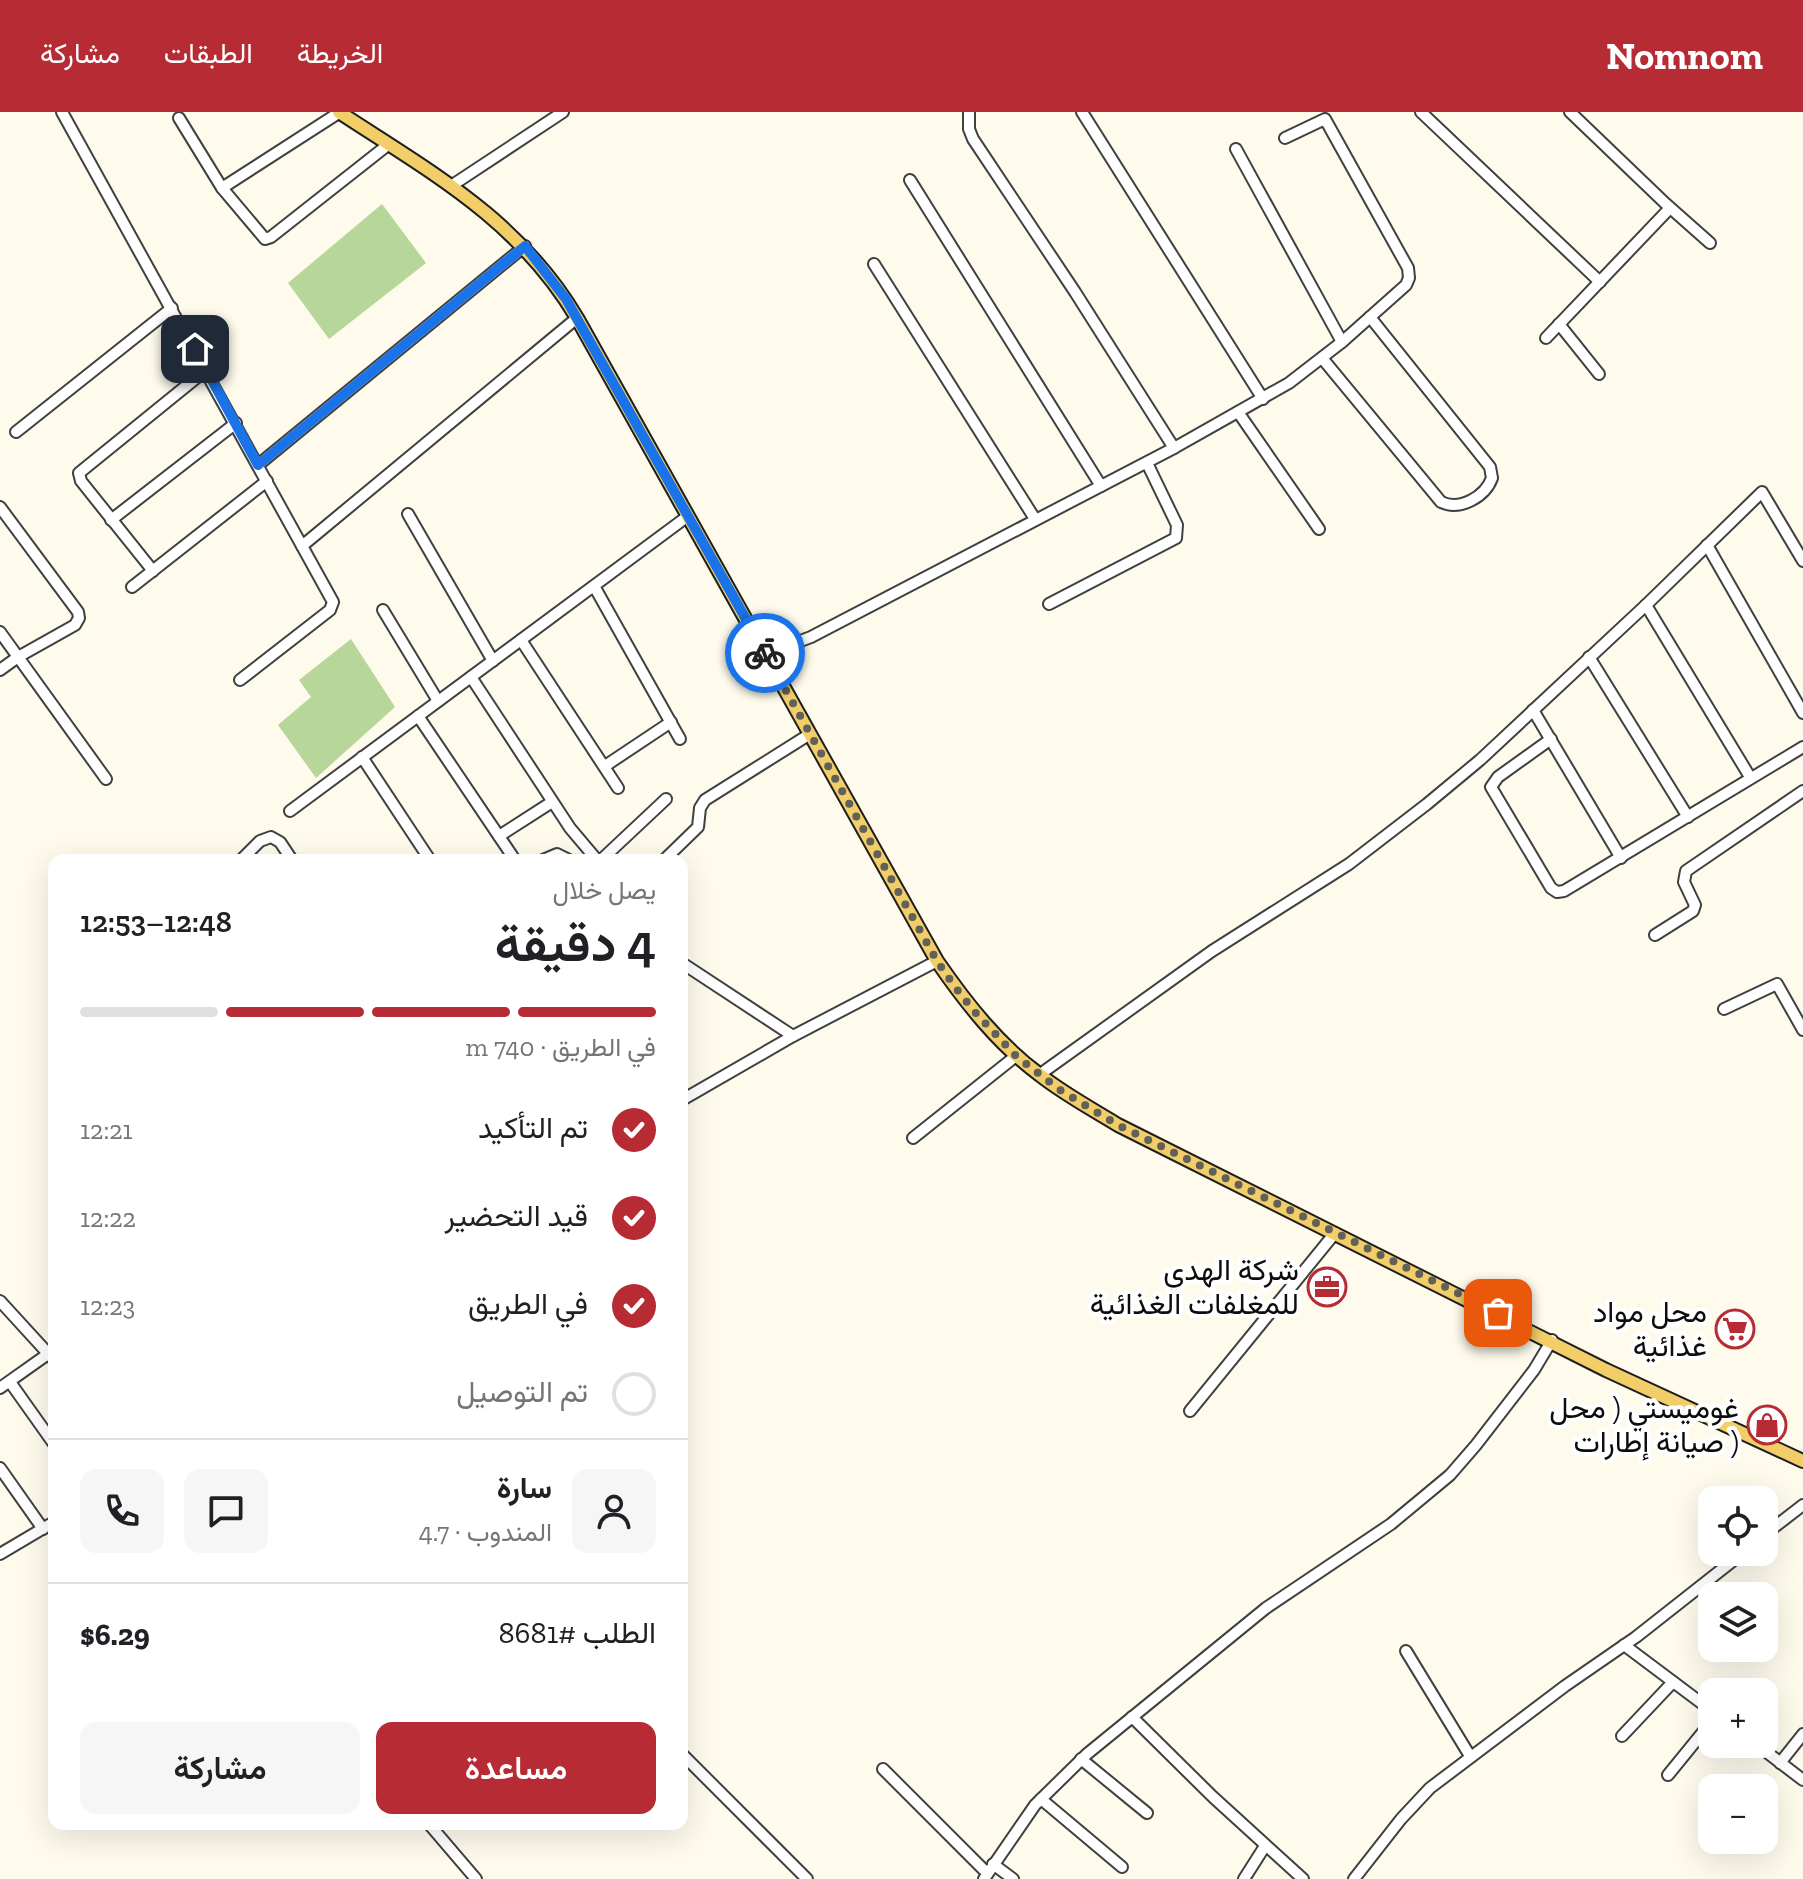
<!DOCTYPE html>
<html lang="ar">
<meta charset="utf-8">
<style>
body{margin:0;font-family:"Zilla Slab",Vazirmatn,serif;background:#f6f6f6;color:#202124;direction:rtl;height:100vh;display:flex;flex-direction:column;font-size:30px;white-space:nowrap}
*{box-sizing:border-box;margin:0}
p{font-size:26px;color:#757577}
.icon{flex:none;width:44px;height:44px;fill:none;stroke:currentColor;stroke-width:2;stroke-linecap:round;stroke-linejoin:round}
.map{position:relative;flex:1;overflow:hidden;direction:ltr}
.drawer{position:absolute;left:48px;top:742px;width:640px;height:976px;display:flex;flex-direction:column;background:#fff;border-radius:16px;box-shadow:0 8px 32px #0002;direction:rtl}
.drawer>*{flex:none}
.buttons{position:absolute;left:1698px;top:1374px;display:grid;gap:16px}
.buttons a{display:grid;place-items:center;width:80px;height:80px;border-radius:16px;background:#fff;box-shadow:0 8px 32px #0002;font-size:40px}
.pin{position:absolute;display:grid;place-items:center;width:68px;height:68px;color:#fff;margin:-34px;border-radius:16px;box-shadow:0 4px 12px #0006}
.courier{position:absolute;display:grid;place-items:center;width:80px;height:80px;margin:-40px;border:6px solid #1a73e8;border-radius:50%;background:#fff;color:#222;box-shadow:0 2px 10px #0007}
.summary em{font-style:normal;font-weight:600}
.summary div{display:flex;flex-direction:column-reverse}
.summary{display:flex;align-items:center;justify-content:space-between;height:136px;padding:0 32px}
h1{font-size:52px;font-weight:600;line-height:60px}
.bar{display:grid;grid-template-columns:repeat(4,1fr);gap:12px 8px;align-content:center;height:96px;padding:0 32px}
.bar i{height:10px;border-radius:6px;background:#e0e0e0}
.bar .selected{background:#b62b34}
.bar p{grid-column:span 4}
.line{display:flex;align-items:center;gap:20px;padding:0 32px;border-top:2px solid #e0e0e0}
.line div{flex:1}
.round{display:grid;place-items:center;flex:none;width:84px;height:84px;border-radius:16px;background:#f6f6f6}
ol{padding:0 32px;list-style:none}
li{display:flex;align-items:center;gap:24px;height:88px}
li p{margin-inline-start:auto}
li .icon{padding:8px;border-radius:50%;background:#b62b34;color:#fff;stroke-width:4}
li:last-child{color:#757577}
li i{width:44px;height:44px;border:4px solid #e0e0e0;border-radius:50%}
.primary-button{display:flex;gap:16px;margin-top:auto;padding:16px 32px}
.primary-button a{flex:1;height:92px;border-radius:16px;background:#b62b34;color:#fff;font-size:32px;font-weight:600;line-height:92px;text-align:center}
.primary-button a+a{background:#f6f6f6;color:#202124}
header{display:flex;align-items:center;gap:48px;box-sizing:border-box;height:112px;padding:0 40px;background:#b62b34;color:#fff}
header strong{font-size:38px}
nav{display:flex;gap:44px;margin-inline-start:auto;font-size:28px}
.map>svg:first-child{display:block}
.forest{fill:#b6d799}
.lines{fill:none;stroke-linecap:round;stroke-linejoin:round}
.minor-casing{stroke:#404040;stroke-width:14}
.major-casing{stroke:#1e1e1e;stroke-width:16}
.minor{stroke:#fff;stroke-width:10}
.major{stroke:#f2ce69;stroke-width:12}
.done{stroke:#61605b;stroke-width:8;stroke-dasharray:0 14.4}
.route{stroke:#1a73e8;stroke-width:10}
.labels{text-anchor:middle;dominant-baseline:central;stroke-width:8;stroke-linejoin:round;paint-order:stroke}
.poi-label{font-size:30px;fill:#0d0d0d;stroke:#fff;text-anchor:end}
</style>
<header>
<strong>Nomnom</strong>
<nav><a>الخريطة</a><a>الطبقات</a><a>مشاركة</a></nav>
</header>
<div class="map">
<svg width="1803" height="1767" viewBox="0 0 1803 1767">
<rect width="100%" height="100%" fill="#fefbed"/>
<!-- forest -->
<g class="forest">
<path d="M 382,92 L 426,151 L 329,227 L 288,171 Z"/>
<path d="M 351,527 L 395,595 L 316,666 L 278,613 L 311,585 L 299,568 Z"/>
</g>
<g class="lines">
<!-- minor casing -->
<g class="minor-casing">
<g id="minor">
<path d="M 62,0 L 333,490 L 330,498 L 240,568"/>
<path d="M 1082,0 L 1263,287"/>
<path d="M 1421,0 L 1600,170"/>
<path d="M 1570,0 L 1666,92 L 1710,131"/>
<path d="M 179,6 L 222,76 L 265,127 L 271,125 L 389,32"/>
<path d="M 1236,37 L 1342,230"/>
<path d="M 910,68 L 1101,374"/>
<path d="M 451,74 L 563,0"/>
<path d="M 222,76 L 340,0"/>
<path d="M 874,152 L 1035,407"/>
<path d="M 1559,212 L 1599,262"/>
<path d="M 1546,226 L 1670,96"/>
<path d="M 1322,246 L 1441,390 C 1460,399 1485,385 1492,366 L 1490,355 L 1370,205"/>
<path d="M 1238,300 L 1319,417"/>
<path d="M 16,320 L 172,196"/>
<path d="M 1174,336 L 1289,271 L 1342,230 L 1406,173 L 1409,166 L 1408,156 L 1325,7 L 1285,26"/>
<path d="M 258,353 L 525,134"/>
<path d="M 0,395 L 78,500 L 79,506 L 75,513 L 18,545 L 0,558"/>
<path d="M 408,402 L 493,549"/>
<path d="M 111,408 L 236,311"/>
<path d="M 1707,433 L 1803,601"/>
<path d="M 302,434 L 577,206"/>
<path d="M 153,459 L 81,369 L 79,361 L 206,258"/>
<path d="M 594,474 L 680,627"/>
<path d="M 132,475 L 267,369"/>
<path d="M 1049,492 L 1176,426 L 1177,413 L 1147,351"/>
<path d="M 1646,493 L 1750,665"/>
<path d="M 383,498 L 438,589"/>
<path d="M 0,520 L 106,667"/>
<path d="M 521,528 L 618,676"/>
<path d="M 766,542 L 811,525 L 1174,336 L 1075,180 L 973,27 L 969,17 L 969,0"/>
<path d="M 1589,545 L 1688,705"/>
<path d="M 471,565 L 570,716 L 597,748"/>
<path d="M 1533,598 L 1621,746"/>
<path d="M 418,604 L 515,748"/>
<path d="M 1551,627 L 1498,665 L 1491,675 L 1551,776 L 1557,780 L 1564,779 L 1803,635"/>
<path d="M 362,645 L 430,748"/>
<path d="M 605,654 L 671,610"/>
<path d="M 290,699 L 688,404"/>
<path d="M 499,724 L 552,690"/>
<path d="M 241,748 L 260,729 L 271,725 L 280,730 L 292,748"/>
<path d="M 543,748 L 557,742 L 569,748"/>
<path d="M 601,748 L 666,687"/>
<path d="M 664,748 L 698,715 L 700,696 L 705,688 L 810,622"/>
<path d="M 1655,823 L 1693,799 L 1695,793 L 1684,770 L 1686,759 L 1803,679"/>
<path d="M 682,851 L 793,924"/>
<path d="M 1724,897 L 1777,872 L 1803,918"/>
<path d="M 1039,963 L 1212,839 L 1349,752 L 1427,692 L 1480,648 L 1646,493 L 1762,380 L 1803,449"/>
<path d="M 682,988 L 793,924 L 937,849"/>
<path d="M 913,1026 L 1016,944"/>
<path d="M 0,1189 L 54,1248"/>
<path d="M 10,1270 L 54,1332"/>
<path d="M 0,1276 L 48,1242"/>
<path d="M 1190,1299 L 1335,1121"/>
<path d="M 0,1356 L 43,1417"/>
<path d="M 1764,1423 L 1803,1393"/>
<path d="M 0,1442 L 54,1410"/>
<path d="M 1624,1533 L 1712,1599"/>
<path d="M 1406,1539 L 1470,1644"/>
<path d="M 1132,1605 L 1213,1685 L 1303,1767"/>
<path d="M 1622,1624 L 1673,1570"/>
<path d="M 1756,1632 L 1803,1668"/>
<path d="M 682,1642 L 807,1767"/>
<path d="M 1081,1647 L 1147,1701"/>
<path d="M 1780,1651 L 1803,1622"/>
<path d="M 883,1657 L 987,1761"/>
<path d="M 1668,1663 L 1712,1609"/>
<path d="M 1041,1687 L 1122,1755"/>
<path d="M 429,1712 L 476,1767"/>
<path d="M 993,1752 L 1013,1767"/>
<path d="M 984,1767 L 1035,1693 L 1087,1642 L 1266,1496 L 1391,1412 L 1450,1363 L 1476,1333 L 1534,1258 L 1552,1228"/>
<path d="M 1244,1767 L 1265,1734"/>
<path d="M 1354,1767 L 1401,1707 L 1430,1676 L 1565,1574 L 1636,1525 L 1744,1440"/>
</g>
</g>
<!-- major casing -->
<g class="major-casing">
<path id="major" d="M 339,0 C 432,61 519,108 577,206 L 937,849 C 966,891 998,932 1040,963 C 1064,982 1092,997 1118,1013 L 1606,1258 L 1803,1349"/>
</g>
<!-- minor -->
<use href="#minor" class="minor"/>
<!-- major -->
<use href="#major" class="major"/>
</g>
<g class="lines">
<!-- done -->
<path class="done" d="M 765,541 L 937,849 L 955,875 L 974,899 L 1016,944 L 1060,978 L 1118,1013 L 1498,1201"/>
<!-- route -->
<path class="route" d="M 195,237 L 258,353 L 525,134 L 566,187 L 765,541"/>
</g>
<!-- icons -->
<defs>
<g id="office-ring" transform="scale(2)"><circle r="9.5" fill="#fff" stroke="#b62b34" stroke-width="1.5"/><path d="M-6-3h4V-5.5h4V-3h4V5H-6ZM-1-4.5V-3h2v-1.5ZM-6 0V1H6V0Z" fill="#b62b34"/></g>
<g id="supermarket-ring" transform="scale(2)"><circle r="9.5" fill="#fff" stroke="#b62b34" stroke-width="1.5"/><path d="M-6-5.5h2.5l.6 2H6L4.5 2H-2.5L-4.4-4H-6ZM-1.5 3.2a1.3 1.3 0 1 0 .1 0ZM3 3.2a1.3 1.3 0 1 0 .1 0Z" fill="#b62b34"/></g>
<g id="shop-ring" transform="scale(2)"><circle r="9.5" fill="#fff" stroke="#b62b34" stroke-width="1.5"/><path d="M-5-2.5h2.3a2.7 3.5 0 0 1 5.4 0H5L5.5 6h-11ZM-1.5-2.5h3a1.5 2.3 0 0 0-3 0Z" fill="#b62b34"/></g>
</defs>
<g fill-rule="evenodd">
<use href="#office-ring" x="1327" y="1175"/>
<use href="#supermarket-ring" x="1735" y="1217"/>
<use href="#shop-ring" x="1767" y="1313"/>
</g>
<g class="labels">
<!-- poi labels -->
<g class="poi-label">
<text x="1299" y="1158">شركة الهدي<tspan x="1299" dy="34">للمغلفات الغذائية</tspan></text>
<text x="1707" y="1200">محل مواد<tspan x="1707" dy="34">غذائية</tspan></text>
<text x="1739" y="1296">غوميستي ( محل<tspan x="1739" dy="34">صيانة إطارات )</tspan></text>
</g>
</g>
</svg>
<div class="buttons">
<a><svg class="icon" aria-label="locate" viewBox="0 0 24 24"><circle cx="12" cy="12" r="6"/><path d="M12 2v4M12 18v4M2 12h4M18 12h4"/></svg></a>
<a><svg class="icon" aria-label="layers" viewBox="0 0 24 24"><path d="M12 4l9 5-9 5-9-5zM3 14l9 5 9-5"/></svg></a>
<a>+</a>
<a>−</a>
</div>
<div class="pin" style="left:1498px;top:1201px;background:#ea580c"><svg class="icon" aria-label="bag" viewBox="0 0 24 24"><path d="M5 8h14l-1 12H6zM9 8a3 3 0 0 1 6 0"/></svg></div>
<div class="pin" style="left:195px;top:237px;background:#1f2937"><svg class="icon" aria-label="home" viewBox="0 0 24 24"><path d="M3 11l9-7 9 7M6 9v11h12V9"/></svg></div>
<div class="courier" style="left:765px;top:541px"><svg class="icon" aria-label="bike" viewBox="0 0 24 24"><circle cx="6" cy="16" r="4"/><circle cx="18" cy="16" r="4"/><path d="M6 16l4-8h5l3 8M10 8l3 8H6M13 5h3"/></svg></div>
<section class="drawer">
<div class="summary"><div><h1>4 دقيقة</h1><p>يصل خلال</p></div><em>12:48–12:53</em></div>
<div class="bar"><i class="selected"></i><i class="selected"></i><i class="selected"></i><i></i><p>في الطريق · 740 m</p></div>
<ol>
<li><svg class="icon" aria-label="check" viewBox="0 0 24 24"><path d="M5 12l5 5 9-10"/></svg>تم التأكيد<p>12:21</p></li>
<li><svg class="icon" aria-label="check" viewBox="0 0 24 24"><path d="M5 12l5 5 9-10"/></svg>قيد التحضير<p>12:22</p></li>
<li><svg class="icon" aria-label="check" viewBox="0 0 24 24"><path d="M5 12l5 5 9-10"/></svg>في الطريق<p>12:23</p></li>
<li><i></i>تم التوصيل</li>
</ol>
<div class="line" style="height:144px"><a class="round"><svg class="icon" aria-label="person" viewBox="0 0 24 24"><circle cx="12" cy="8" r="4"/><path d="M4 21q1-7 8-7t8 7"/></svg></a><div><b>سارة</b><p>المندوب · 4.7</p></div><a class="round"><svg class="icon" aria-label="chat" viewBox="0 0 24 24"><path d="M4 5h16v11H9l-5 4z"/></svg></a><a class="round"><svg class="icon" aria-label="phone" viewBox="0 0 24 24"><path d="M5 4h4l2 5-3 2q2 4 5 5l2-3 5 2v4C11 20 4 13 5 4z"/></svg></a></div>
<div class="line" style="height:104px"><div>الطلب #8681</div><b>$6.29</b></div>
<div class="primary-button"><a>مساعدة</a><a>مشاركة</a></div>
</section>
</div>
